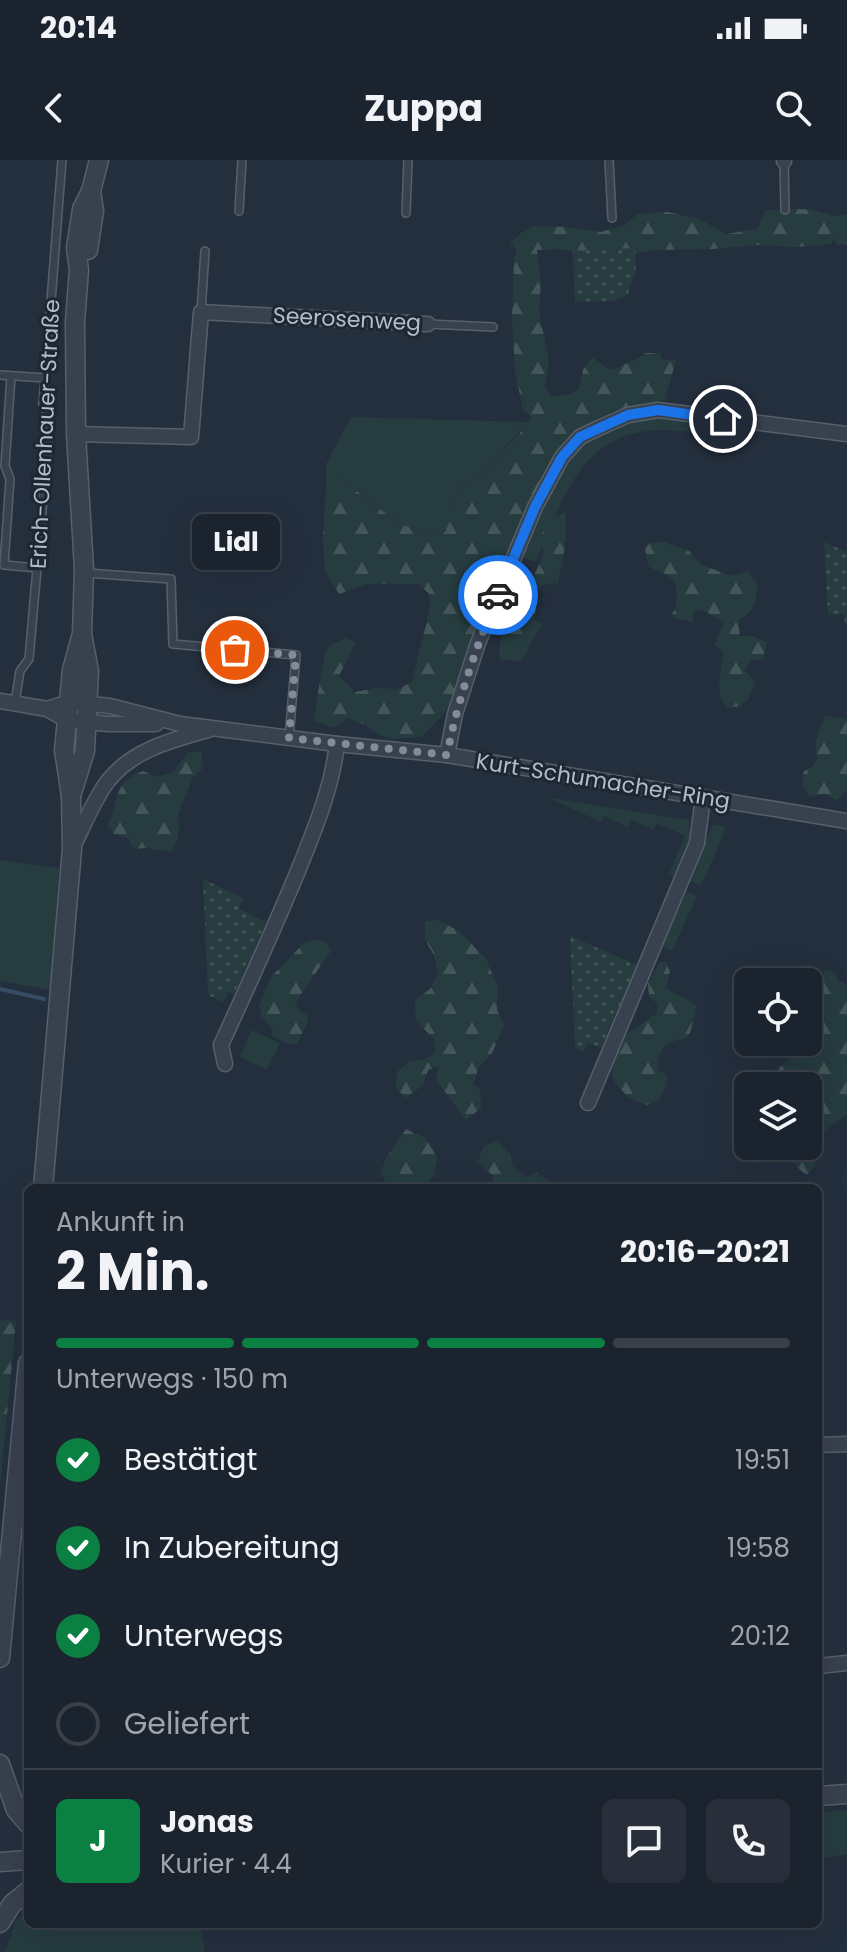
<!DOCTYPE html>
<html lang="de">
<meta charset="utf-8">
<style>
body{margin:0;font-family:Poppins,sans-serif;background:#282f3a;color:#f1f3f6;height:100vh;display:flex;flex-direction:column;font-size:30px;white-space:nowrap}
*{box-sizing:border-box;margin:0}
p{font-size:26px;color:#a0a4aa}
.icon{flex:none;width:44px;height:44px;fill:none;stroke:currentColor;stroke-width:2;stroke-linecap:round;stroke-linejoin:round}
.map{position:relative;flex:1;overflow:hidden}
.details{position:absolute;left:24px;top:1024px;width:798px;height:744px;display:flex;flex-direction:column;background:#1b232e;border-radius:12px;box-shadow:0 8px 32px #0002,0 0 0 2px #39404a}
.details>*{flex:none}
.tools{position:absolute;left:734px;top:808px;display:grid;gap:16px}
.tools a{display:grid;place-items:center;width:88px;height:88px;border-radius:12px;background:#1b232e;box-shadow:0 8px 32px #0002,0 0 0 2px #39404a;font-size:40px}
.pin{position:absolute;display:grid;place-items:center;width:68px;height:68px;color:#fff;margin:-34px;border:4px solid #fff;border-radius:50%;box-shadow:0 2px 8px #0007}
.courier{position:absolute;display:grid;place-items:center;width:80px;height:80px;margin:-40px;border:6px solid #1a73e8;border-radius:50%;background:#fff;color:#222;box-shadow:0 2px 10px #0007}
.bubble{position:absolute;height:56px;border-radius:12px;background:#1b232e;box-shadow:0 8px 32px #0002,0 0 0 2px #39404a;font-size:26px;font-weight:700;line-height:56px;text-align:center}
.overview em{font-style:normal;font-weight:700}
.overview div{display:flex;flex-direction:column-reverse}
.overview{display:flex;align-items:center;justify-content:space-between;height:136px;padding:0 32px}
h1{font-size:52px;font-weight:700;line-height:60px}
.bar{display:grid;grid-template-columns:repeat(4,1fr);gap:12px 8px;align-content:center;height:96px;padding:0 32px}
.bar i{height:10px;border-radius:6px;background:#39404a}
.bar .selected{background:#0b8043}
.bar p{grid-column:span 4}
.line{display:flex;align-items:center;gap:20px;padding:0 32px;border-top:2px solid #39404a}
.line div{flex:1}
.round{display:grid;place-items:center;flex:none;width:84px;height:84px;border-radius:12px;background:#282f3a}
ol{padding:0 32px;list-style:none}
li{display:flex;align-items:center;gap:24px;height:88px}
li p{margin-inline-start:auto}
li .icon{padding:8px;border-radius:50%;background:#0b8043;color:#fff;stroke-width:4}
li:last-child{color:#a0a4aa}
li i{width:44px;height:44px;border:4px solid #39404a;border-radius:50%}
.status{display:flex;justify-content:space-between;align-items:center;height:56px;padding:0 40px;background:#1b232e;direction:ltr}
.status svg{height:22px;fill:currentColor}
header{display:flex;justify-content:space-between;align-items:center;height:104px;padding:0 32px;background:#1b232e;font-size:36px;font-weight:700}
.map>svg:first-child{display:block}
.grass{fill:#263c3f}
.forest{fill:url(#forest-firs)}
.park{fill:url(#park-dots)}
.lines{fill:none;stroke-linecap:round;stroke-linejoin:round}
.stream{stroke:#394c67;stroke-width:4}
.service-casing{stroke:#565f6c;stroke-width:10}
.minor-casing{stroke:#565f6c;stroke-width:17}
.tertiary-casing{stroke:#565f6c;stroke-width:21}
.service{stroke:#38414e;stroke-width:7}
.minor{stroke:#38414e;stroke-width:14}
.tertiary{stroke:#38414e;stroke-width:18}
.done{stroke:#828b98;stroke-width:8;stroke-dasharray:0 14.4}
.route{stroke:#1a73e8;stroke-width:10}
.labels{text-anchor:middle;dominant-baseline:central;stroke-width:6;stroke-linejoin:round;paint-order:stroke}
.street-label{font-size:22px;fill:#b4bcc9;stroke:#1d2633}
</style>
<div class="status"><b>20:14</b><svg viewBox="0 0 49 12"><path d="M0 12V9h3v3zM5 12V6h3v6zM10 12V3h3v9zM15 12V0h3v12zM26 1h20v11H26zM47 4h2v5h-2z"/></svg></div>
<header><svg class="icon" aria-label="back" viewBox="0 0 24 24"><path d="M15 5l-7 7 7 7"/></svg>Zuppa<svg class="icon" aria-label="search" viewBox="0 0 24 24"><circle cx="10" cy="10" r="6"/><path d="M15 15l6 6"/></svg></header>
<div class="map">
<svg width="847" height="1792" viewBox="0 0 847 1792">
<defs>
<pattern id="forest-firs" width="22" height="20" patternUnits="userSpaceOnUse" patternTransform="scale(2)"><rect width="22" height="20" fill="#263c3f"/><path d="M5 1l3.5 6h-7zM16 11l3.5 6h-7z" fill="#435659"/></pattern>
<pattern id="park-dots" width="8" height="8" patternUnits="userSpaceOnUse" patternTransform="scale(2)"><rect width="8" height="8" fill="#263c3f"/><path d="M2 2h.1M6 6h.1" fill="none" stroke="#435659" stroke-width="1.8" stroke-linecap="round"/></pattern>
</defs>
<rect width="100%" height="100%" fill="#242f3e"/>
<!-- grass -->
<g class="grass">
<path d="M 628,255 L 723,259 L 721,277 C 702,274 683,270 665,270 C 580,269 565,339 535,402 L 515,395 L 562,297 Z"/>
<path d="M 351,257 L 528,262 L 481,314 L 461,326 L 447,352 L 447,371 L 438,373 L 401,365 L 339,318 L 326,327 L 326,304 Z"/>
<path d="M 549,638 L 689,660 L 690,677 L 675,716 L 669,714 L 685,676 L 657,663 L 654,670 L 632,660 L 628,667 L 604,656 L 601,662 Z"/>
<path d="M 713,665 L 725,666 L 723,676 L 701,726 L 690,721 L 705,681 Z"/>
<path d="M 0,700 L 59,708 L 51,830 L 0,821 Z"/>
<path d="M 686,732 L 697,736 L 672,791 L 661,786 Z"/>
<path d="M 251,870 L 280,883 L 267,910 L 240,897 Z"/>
<path d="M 847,1650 L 847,1695 L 818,1698 L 818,1653 Z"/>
<path d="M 28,1752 L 28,1764 L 201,1764 L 205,1792 L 5,1792 L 16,1760 Z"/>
</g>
<!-- forest -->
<g class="forest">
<path d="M 810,49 L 834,56 L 847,55 L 847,84 L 837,85 L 833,79 L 831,84 L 796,87 L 757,85 L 714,89 L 653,90 L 623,96 L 594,96 L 560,89 L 537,90 L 541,123 L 539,150 L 549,201 L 545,227 L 551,236 L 567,235 L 579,229 L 583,210 L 592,197 L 610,210 L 635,200 L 646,193 L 660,193 L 662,200 L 676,200 L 665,240 L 612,251 L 574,275 L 561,287 L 547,312 L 533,333 L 502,411 L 486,439 L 453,543 L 422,577 L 392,579 L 376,573 L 365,565 L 347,558 L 334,568 L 314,561 C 316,549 323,493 328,488 C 332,484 340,481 345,478 L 356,482 L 339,516 L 355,532 L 376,528 L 397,529 L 412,522 L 430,448 L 429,434 L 419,424 L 367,424 L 339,434 L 325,411 L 323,379 L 326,327 L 338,317 L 401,365 L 438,373 L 446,371 L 447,352 L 461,326 L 481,314 L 520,273 L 532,257 L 523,250 L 515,210 L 512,160 L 514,98 L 517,91 L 510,82 L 532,66 L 567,67 L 601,72 L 624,65 L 638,54 L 668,52 L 699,59 L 726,74 L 757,69 L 766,50 Z"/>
<path d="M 565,353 C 568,377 563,400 558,423 L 543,425 L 531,434 L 536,446 L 535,460 L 543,465 C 533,475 530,489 521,501 L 500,500 C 499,476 502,469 519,454 L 514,441 L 520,427 L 531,421 L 541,401 L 544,392 L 539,383 C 545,366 546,359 565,353 Z"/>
<path d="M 665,382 L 689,391 L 702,405 L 731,416 L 747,411 L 757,423 C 756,444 756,449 738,461 L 740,476 L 754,476 L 767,483 L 763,499 L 751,501 L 744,510 L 755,521 C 750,538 747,547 728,548 C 712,533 723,510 723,492 L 715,484 L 724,462 L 703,450 L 694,451 L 692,462 L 675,458 L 672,454 C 677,447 677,443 677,434 C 677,416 663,413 649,407 L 645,389 L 650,383 Z"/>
<path d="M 826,556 L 844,558 L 847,560 L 847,630 L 837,640 L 824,634 L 810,636 L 803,626 L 803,612 L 813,606 L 817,599 C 814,581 817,571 826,556 Z"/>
<path d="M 201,591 L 203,608 L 193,617 L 178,654 L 179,667 L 177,682 L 171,692 L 146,688 L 134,689 L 128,678 L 114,674 L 107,665 C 122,638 110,625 143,611 L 157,617 L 173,612 L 188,593 Z"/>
<path d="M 438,760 L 459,771 L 486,799 L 498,828 L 497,850 L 504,865 L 492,893 L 479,907 L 473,924 L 480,930 L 481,948 L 466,960 L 436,920 L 439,906 L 428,910 L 423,925 L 406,938 L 395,927 L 398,911 L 410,901 L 427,899 L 435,892 L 434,879 L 416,861 L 415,840 L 430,829 L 438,814 L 434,795 L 425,780 L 425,761 Z"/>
<path d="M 318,779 L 327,783 L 331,791 L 295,843 L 301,852 L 307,854 L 308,861 L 297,884 L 286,883 L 271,875 L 273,869 L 262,857 L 259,845 L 272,816 L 304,783 Z"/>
<path d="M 660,802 L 666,802 L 670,812 L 666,827 C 676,836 687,837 697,847 L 690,873 L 687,878 C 664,882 660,886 657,910 L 666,915 L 667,923 L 659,940 L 647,945 L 629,938 L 616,924 L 612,916 L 615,886 L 627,874 L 656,854 L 658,844 L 649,837 L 648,823 Z"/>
<path d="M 826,810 L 836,813 L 837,820 L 847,825 L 847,954 L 824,971 L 821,995 L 808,1015 C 798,1011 795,1002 786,997 C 778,993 774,994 768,986 L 808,986 L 808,926 L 797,926 L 778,914 L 779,908 L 805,887 L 806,882 L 808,882 L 808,822 L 795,822 L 821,818 Z"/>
<path d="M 406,969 L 425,978 L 437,996 L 434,1016 L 423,1028 L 388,1028 L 381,1012 L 386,998 Z"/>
<path d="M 497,981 L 511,995 C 511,1008 515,1011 527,1017 L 537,1013 L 549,1021 L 550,1028 L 494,1028 L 492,1015 L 478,1001 L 484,986 Z"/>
<path d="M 0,1160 L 16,1161 L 0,1326 Z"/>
</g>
<!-- park -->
<g class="park">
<path d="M 635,88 L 636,110 L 627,136 L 612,141 L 575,142 L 573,91 Z"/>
<path d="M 824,382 L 847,392 L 847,464 L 845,464 L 844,454 L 828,455 Z"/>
<path d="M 203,719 L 243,738 L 239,749 L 266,762 L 234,834 L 228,832 L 223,842 L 208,835 Z"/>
<path d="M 570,776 L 637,805 L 601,888 L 589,883 L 584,891 L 575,888 Z"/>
</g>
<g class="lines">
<!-- stream -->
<path class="stream" d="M 0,829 L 44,839"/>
<!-- service casing -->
<g class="service-casing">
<g id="service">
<path d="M 609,0 L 612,58"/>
<path d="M 784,1 L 785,50"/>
<path d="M 239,51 L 242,0"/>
<path d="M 406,53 L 408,0"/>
<path d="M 201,152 L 205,91"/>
<path d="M 428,164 L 493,167"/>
<path d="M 0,215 L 46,218"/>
<path d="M 11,216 L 5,306 L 10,319 L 4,405 L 37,408"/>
<path d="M 86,413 L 171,419 L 173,484 L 296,495 L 289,578"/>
<path d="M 15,543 L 20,511 L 29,499 L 50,260 L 43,244 L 62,0"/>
</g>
</g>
<!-- minor casing -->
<g class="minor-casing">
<g id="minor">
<path d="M 784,0 L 784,1"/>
<path d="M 76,274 L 191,277 L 201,152 L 428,164"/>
<path d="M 0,541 L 47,549 L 67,560 L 109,564 L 156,564"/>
<path d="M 47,549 L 69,542 L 110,546 L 180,564 L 337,584 L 447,595 L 847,661"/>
<path d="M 447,595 L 455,554 L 478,483 L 535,347 L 562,297 L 580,277 L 601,267 L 628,255 L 658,250 L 847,274"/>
<path d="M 72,689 C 82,669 95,637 108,621 C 132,590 172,580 208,570"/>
<path d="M 225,904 L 221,885 C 248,826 275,767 300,706 C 316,666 332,627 337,584"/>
<path d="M 588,943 L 697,683 L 703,638"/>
<path d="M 818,1285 L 847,1284"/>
<path d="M 818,1506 L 847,1503"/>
</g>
</g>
<!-- tertiary casing -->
<g class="tertiary-casing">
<g id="tertiary">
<path d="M 88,90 L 94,51 L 91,31"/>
<path d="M 71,636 L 85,591 L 89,511 L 82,474 L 84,409 L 76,274 L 75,162 L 79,110 L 76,88 L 82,49 L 91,31 L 99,0"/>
<path d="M 43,1028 L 72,689 L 71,636 L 64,590 L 72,510 L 81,477"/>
<path d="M 0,1498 L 28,1203"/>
<path d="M 0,1604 L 16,1650 L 28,1664"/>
<path d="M 818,1636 L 847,1634"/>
<path d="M 0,1702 L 28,1700"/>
<path d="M 0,1763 L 12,1744 L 28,1731"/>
</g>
</g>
<!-- service -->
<use href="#service" class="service"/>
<!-- minor -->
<use href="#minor" class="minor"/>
<!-- tertiary -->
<use href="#tertiary" class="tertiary"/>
</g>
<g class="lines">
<!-- done -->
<path class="done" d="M 235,490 L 296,495 L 289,578 L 447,595 C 458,539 476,487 498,435"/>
<!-- route -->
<path class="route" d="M 498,435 L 535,347 L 562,297 L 580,277 L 628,255 L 658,250 L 723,259"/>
</g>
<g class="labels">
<!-- street labels -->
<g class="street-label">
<text transform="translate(347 159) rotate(3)">Seerosenweg</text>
<text transform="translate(45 274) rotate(-87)">Erich-Ollenhauer-Straße</text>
<text transform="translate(603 621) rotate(9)">Kurt-Schumacher-Ring</text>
</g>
</g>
</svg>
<div class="tools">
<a><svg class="icon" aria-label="locate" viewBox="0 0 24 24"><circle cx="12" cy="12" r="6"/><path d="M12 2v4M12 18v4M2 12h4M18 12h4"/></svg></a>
<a><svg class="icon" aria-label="layers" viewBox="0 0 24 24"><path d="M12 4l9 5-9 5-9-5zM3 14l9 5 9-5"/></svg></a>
</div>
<div class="pin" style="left:235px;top:490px;background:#ea580c"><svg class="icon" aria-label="bag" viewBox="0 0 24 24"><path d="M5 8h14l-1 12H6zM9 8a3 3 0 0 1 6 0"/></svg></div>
<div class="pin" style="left:723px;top:259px;background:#1f2937"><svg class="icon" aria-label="home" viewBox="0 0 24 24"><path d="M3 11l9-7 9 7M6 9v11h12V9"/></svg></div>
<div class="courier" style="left:498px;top:435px"><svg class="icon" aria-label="car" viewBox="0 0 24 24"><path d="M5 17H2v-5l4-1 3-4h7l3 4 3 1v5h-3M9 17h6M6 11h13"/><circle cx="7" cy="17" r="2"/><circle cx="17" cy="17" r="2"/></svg></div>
<div class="bubble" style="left:192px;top:354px;width:88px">Lidl</div>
<section class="details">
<div class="overview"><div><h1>2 Min.</h1><p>Ankunft in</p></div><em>20:16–20:21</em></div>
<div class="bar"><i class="selected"></i><i class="selected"></i><i class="selected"></i><i></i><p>Unterwegs · 150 m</p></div>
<ol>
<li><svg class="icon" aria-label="check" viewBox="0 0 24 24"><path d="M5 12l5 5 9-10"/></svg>Bestätigt<p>19:51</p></li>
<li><svg class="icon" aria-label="check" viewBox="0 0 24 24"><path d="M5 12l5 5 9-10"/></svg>In Zubereitung<p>19:58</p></li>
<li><svg class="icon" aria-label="check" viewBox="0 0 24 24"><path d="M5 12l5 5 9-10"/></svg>Unterwegs<p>20:12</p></li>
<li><i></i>Geliefert</li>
</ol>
<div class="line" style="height:144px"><b class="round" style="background:#0b8043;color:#fff">J</b><div><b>Jonas</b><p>Kurier · 4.4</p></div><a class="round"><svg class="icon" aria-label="chat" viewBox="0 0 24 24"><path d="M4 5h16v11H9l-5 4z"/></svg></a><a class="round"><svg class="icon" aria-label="phone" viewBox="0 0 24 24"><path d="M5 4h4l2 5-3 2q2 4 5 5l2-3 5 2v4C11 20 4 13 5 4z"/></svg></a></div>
</section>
</div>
